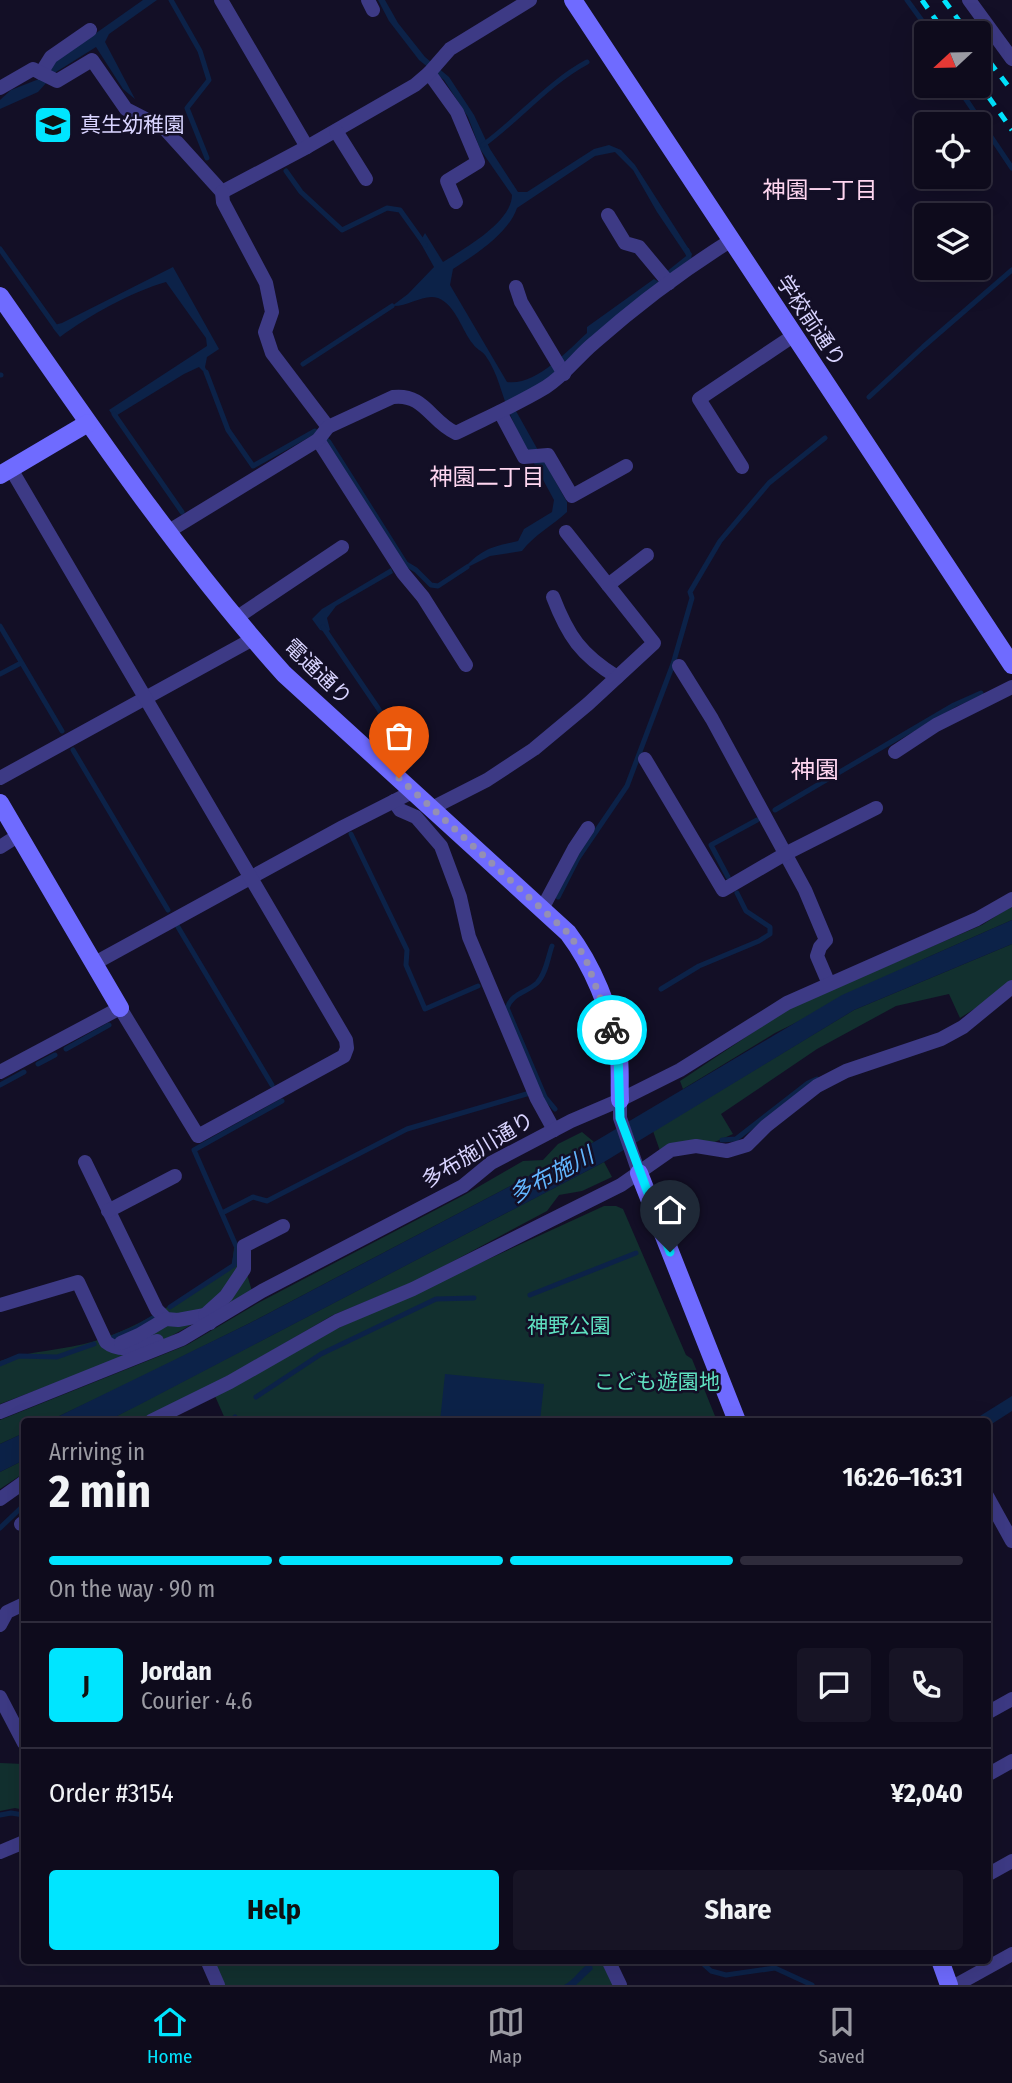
<!DOCTYPE html>
<meta charset="utf-8">
<style>
body{margin:0;font-family:"Fira Sans Condensed","Noto Sans JP",sans-serif;background:#171425;color:#f1f3f6;height:100vh;display:flex;flex-direction:column;font-size:26px;white-space:nowrap}
*{box-sizing:border-box;margin:0}
p{font-size:23px;color:#9b9ba3}
.icon{flex:none;width:38px;height:38px;fill:none;stroke:currentColor;stroke-width:2;stroke-linecap:round;stroke-linejoin:round}
.map{position:relative;flex:1;overflow:hidden}
.drawer{position:absolute;left:21px;top:1418px;width:970px;height:546px;display:flex;flex-direction:column;background:#0e0b1c;border-radius:7px;box-shadow:0 7px 28px #0002,0 0 0 2px #2e2b3b}
.drawer>*{flex:none}
.needle{width:46px;rotate:248deg}
.fabs{position:absolute;left:914px;top:21px;display:grid;gap:14px}
.fabs a{display:grid;place-items:center;width:77px;height:77px;border-radius:7px;background:#0e0b1c;box-shadow:0 7px 28px #0002,0 0 0 2px #2e2b3b;font-size:35px}
.pin{position:absolute;display:grid;place-items:center;width:60px;height:60px;color:#fff;margin:-72px -30px;border-radius:50% 50% 50% 0;rotate:-45deg;box-shadow:0 0 7px #0007}
.pin .icon{rotate:45deg}
.courier{position:absolute;display:grid;place-items:center;width:70px;height:70px;margin:-35px;border:5px solid #00e5ff;border-radius:50%;background:#fff;color:#222;box-shadow:0 2px 9px #0007}
.overview em{font-style:normal;font-weight:700}
.overview div{display:flex;flex-direction:column-reverse}
.overview{display:flex;align-items:center;justify-content:space-between;height:119px;padding:0 28px}
h1{font-size:46px;font-weight:700;line-height:52px}
.bar{display:grid;grid-template-columns:repeat(4,1fr);gap:10px 7px;align-content:center;height:84px;padding:0 28px}
.bar i{height:9px;border-radius:5px;background:#2e2b3b}
.bar .selected{background:#00e5ff}
.bar p{grid-column:span 4}
.line{display:flex;align-items:center;gap:18px;padding:0 28px;border-top:2px solid #2e2b3b}
.line div{flex:1}
.round{display:grid;place-items:center;flex:none;width:74px;height:74px;border-radius:7px;background:#171425}
.cta{display:flex;gap:14px;margin-top:auto;padding:14px 28px}
.cta a{flex:1;height:80px;border-radius:7px;background:#00e5ff;color:#111;font-size:28px;font-weight:700;line-height:80px;text-align:center}
.cta a+a{background:#171425;color:#f1f3f6}
.dock{display:flex;justify-content:space-around;align-items:center;height:98px;border-top:2px solid #2e2b3b;background:#0e0b1c;font-size:19px;color:#9b9ba3}
.dock a{display:grid;justify-items:center;gap:4px}
.dock .selected{color:#00e5ff}
.map>svg:first-child{display:block}
.green{fill:#12302f}
.water{fill:#0c2248}
.lines{fill:none;stroke-linecap:round;stroke-linejoin:round}
.stream{stroke:#0c2248;stroke-width:5}
.street{stroke:#3d3a85;stroke-width:14}
.secondary{stroke:#6f6bff;stroke-width:18}
.rail{stroke:#00e5ff;stroke-width:5;stroke-dasharray:10 9;stroke-linecap:butt}
.done{stroke:#948fb3;stroke-width:7;stroke-dasharray:0 12.6}
.route{stroke:#00e5ff;stroke-width:9}
.labels{text-anchor:middle;dominant-baseline:central;stroke-width:5;stroke-linejoin:round;paint-order:stroke}
.poi-label{font-size:21px;fill:#d9d4ff;stroke:#130f26;text-anchor:start}
.street-label{font-size:21px;fill:#d9d4ff;stroke:#130f26}
.park-label{font-size:21px;fill:#5fe0c0;stroke:#130f26}
.neighbourhood-label{font-size:23px;fill:#ffd6f0;stroke:#130f26}
.water-label{font-size:23px;font-style:italic;fill:#62b6ff;stroke:#130f26}
.quarter-label{font-size:24px;fill:#ffd6f0;stroke:#130f26}
</style>
<div class="map">
<svg width="1012" height="1985" viewBox="0 0 1012 1985">
<rect width="100%" height="100%" fill="#130f26"/>
<!-- green -->
<g class="green">
<path d="M 1012,906 L 1012,920 L 926,958 L 775,1033 L 683,1089 L 680,1081 L 791,1007 L 982,925 Z"/>
<path d="M 1012,944 L 1012,985 L 960,1018 L 949,994 L 896,1006 L 817,1049 L 721,1114 L 733,1134 L 708,1145 L 660,1151 L 653,1131 L 854,1010 Z"/>
<path d="M 582,1132 L 594,1142 L 250,1323 L 127,1384 L 49,1421 L 24,1421 L 24,1433 L 0,1444 L 0,1420 L 187,1345 L 258,1303 L 466,1194 L 523,1161 L 543,1160 L 558,1144 Z"/>
<path d="M 604,1162 L 612,1177 L 582,1191 L 559,1195 L 547,1211 L 418,1280 L 333,1315 L 235,1372 L 164,1409 L 135,1421 L 107,1421 Z"/>
<path d="M 604,1206 L 616,1206 L 623,1209 L 686,1355 L 692,1359 L 717,1421 L 226,1421 L 215,1396 L 332,1331 Z"/>
<path d="M 234,1248 L 239,1248 L 252,1291 L 155,1345 L 0,1404 L 0,1361 C 31,1350 63,1351 95,1341 C 146,1325 188,1294 232,1265 Z"/>
<path d="M 24,1460 L 24,1473 L 0,1489 L 0,1472 Z"/>
<path d="M 0,1763 L 24,1764 L 24,1810 L 15,1808 L 0,1811 Z"/>
<path d="M 213,1960 L 602,1960 L 614,1985 L 224,1985 Z"/>
</g>
<!-- water -->
<g class="water">
<path d="M 143,0 L 157,0 L 109,34 L 105,42 L 135,99 L 123,89 L 96,47 L 56,72 L 38,92 L 0,109 L 0,100 L 11,90 L 39,79 L 55,62 Z"/>
<path d="M 378,0 L 385,0 L 398,23 L 425,57 L 449,77 L 474,115 L 490,149 L 518,192 L 527,192 L 594,149 L 609,145 L 621,150 L 635,165 L 692,254 L 691,257 L 686,255 L 657,212 L 633,170 L 615,152 L 595,156 L 517,208 C 508,234 476,254 453,269 L 450,285 L 507,382 C 536,386 567,351 587,333 L 587,327 L 654,279 L 661,283 L 516,411 L 567,502 L 567,512 C 552,526 534,535 522,551 L 490,556 L 462,570 C 482,549 490,547 518,541 L 524,529 L 552,512 L 554,500 C 540,473 524,447 512,419 C 502,398 499,374 485,355 C 482,351 476,349 473,344 C 462,331 456,305 438,298 C 424,293 408,307 392,306 L 408,294 L 434,267 L 420,242 L 425,233 L 443,262 C 464,249 512,222 512,195 L 480,149 L 468,117 L 444,80 L 419,60 L 389,21 Z"/>
<path d="M 173,267 L 219,349 L 207,357 L 205,367 L 209,377 L 199,367 L 184,374 L 114,417 L 109,410 L 207,346 L 206,338 L 166,282 C 131,292 90,315 60,337 L 53,328 L 54,325 L 62,323 Z"/>
<path d="M 391,568 L 393,573 L 336,606 L 327,618 L 330,630 L 327,632 L 320,630 L 312,619 L 322,609 Z"/>
<path d="M 1012,920 L 1012,944 L 854,1010 L 604,1162 L 137,1406 L 107,1421 L 49,1421 L 250,1323 L 594,1142 L 842,995 Z"/>
<path d="M 445,1374 L 544,1384 L 540,1421 L 440,1421 Z"/>
<path d="M 1012,1396 L 1012,1411 L 987,1427 L 987,1421 L 972,1421 Z"/>
<path d="M 24,1433 L 24,1460 L 0,1472 L 0,1444 Z"/>
<path d="M 591,1963 L 593,1969 L 576,1985 L 564,1985 C 575,1980 580,1967 591,1963 Z"/>
</g>
<g class="lines">
<!-- stream -->
<g class="stream">
<path d="M 171,0 L 200,51 L 209,80 L 187,108 L 207,158"/>
<path d="M 907,0 L 931,33"/>
<path d="M 957,86 L 1012,168"/>
<path d="M 483,145 C 519,119 548,83 587,62"/>
<path d="M 286,171 L 301,192 L 342,230 L 387,208 L 400,210 L 425,245"/>
<path d="M 0,249 L 57,329"/>
<path d="M 664,277 L 689,257 L 687,250"/>
<path d="M 303,364 L 392,306"/>
<path d="M 206,372 L 228,430 L 253,466 L 315,431 L 329,442 L 406,564 L 416,570 L 431,585 L 438,586 L 467,567"/>
<path d="M 0,375 L 1,375"/>
<path d="M 869,397 L 923,347 L 1012,270"/>
<path d="M 114,414 L 182,512"/>
<path d="M 0,626 L 62,731"/>
<path d="M 323,627 L 378,708 L 410,765"/>
<path d="M 0,674 L 21,663"/>
<path d="M 73,750 L 168,910"/>
<path d="M 775,810 L 954,705 L 981,693"/>
<path d="M 351,834 L 407,950 L 406,965 L 425,1009 L 478,986"/>
<path d="M 728,877 L 711,845 L 757,820"/>
<path d="M 558,897 L 578,858 L 627,786 L 673,664 L 692,598 L 690,592 L 720,541 L 769,483 L 825,438"/>
<path d="M 178,927 L 272,1085"/>
<path d="M 552,946 C 548,957 546,974 537,983 C 526,993 512,993 507,1008 L 545,1097 L 555,1109"/>
<path d="M 661,989 L 699,966 L 759,941 L 770,934 L 770,927 L 746,911 L 737,893"/>
<path d="M 66,1049 L 109,1025"/>
<path d="M 38,1064 L 55,1055"/>
<path d="M 0,1085 L 24,1072"/>
<path d="M 722,1140 L 736,1139 L 808,1083 L 817,1079"/>
<path d="M 222,1213 L 253,1197 L 267,1201 L 407,1129 L 530,1093"/>
<path d="M 530,1295 L 636,1253"/>
<path d="M 170,1307 L 234,1265 L 237,1248 L 194,1150 L 282,1101"/>
<path d="M 114,1337 L 136,1328 L 153,1318"/>
<path d="M 0,1364 L 19,1356 L 57,1357 L 94,1344"/>
<path d="M 256,1397 L 321,1354 L 436,1299 L 474,1298"/>
<path d="M 231,1421 L 235,1417"/>
<path d="M 0,1528 L 24,1505"/>
<path d="M 0,1815 L 11,1813 L 24,1815"/>
<path d="M 699,1960 L 711,1971 L 726,1975 L 775,1968 L 812,1985"/>
</g>
<!-- street -->
<g class="street">
<path d="M 221,0 L 307,147"/>
<path d="M 368,0 L 373,10"/>
<path d="M 969,0 L 1012,59"/>
<path d="M 41,73 L 51,57 L 90,30"/>
<path d="M 429,73 L 457,112 L 478,162 L 447,181 L 456,202"/>
<path d="M 0,88 L 33,69 L 57,81 L 92,60 L 126,109 L 165,129 L 222,192 L 307,147 L 415,85 L 429,73 L 450,49 L 530,0"/>
<path d="M 336,131 L 366,179"/>
<path d="M 222,192 L 223,202 L 266,283 L 272,312 L 265,332 L 272,353 L 328,427"/>
<path d="M 608,215 L 625,243 L 639,247 L 669,283"/>
<path d="M 516,287 L 521,302 L 564,374"/>
<path d="M 500,412 L 524,457 L 548,455 L 572,496 L 626,466"/>
<path d="M 318,440 L 403,573 L 423,597 L 466,665"/>
<path d="M 742,467 L 699,399 L 793,336"/>
<path d="M 169,531 L 318,440 L 328,427 L 393,397 C 424,393 431,422 456,433 C 486,418 518,404 546,387 C 565,375 577,357 594,343 C 636,306 682,271 730,241"/>
<path d="M 608,585 L 647,555"/>
<path d="M 553,597 C 568,636 581,655 617,677"/>
<path d="M 236,618 L 342,547"/>
<path d="M 679,666 L 712,719 L 805,890 L 826,940 L 820,947 L 817,956 L 829,984"/>
<path d="M 895,752 L 936,725 L 1012,687"/>
<path d="M 645,759 L 723,890 L 785,854 L 876,808"/>
<path d="M 0,778 L 253,639"/>
<path d="M 394,801 L 400,810 L 416,817 L 441,846 L 460,897 L 469,937 L 537,1099 L 554,1130"/>
<path d="M 432,808 L 487,780 L 534,749 L 588,704 L 654,643 L 566,532"/>
<path d="M 0,847 L 19,835"/>
<path d="M 542,909 L 574,849 L 588,828"/>
<path d="M 95,963 L 343,827 L 414,791"/>
<path d="M 0,1072 L 120,1008 L 198,1136 L 344,1056 L 347,1048 L 346,1040 L 11,469"/>
<path d="M 620,1100 L 620,1118 L 639,1173"/>
<path d="M 85,1162 L 157,1310 L 166,1319 L 178,1320 L 205,1315 L 210,1323"/>
<path d="M 108,1211 L 175,1176"/>
<path d="M 0,1305 L 78,1282 L 106,1342 C 121,1354 140,1346 157,1341"/>
<path d="M 205,1315 L 226,1296 L 244,1269 L 244,1246 L 283,1226"/>
<path d="M 121,1343 L 139,1335 L 166,1319"/>
<path d="M 0,1412 L 182,1339 L 262,1291 L 463,1186 L 491,1163 L 571,1121 L 620,1100 L 680,1070 L 787,1003 L 977,919 L 1012,899"/>
<path d="M 151,1421 L 230,1382 L 337,1321 L 413,1289 L 621,1185 L 671,1150 L 696,1146 L 727,1151 L 747,1145 L 766,1126 L 817,1086 L 846,1071 L 941,1039 L 963,1027 L 1012,987"/>
<path d="M 987,1496 L 1012,1541"/>
<path d="M 0,1499 L 24,1482"/>
<path d="M 21,1524 L 24,1522"/>
<path d="M 0,1625 L 7,1612 L 24,1604"/>
<path d="M 0,1697 L 24,1743"/>
<path d="M 987,1713 L 1012,1699"/>
<path d="M 987,1775 L 1012,1761"/>
<path d="M 0,1852 L 24,1842"/>
<path d="M 987,1875 L 1012,1861"/>
<path d="M 207,1960 L 218,1985"/>
<path d="M 608,1960 L 620,1985"/>
<path d="M 956,1985 L 1012,1954"/>
</g>
<!-- secondary -->
<g class="secondary">
<path d="M 573,0 L 1012,665"/>
<path d="M 0,296 C 90,425 179,557 284,674 L 568,933 C 593,966 610,1009 618,1050 C 621,1066 619,1084 620,1100"/>
<path d="M 0,475 L 88,423"/>
<path d="M 0,803 L 120,1008"/>
<path d="M 639,1173 L 737,1421"/>
<path d="M 940,1960 L 949,1985"/>
</g>
<!-- rail -->
<g class="rail">
<path d="M 922,0 L 945,33"/>
<path d="M 944,0 L 968,33"/>
<path d="M 978,47 L 1012,91"/>
<path d="M 978,82 L 1012,130"/>
</g>
</g>
<g class="lines">
<!-- done -->
<path class="done" d="M 399,778 L 568,933 L 585,957 L 612,1030"/>
<!-- route -->
<path class="route" d="M 612,1030 L 618,1052 L 620,1118 L 670,1252"/>
</g>
<!-- icons -->
<defs>
<g id="school-square" transform="scale(2.0125)"><rect x="-9" y="-9" width="18" height="18" rx="4" fill="#00e5ff" stroke="#130f26"/><path d="M0-5L7-2L0 1L-7-2ZM-4 1L0 2.5L4 1V4Q0 6-4 4Z" fill="#111"/></g>
</defs>
<g fill-rule="evenodd">
<use href="#school-square" x="53" y="125"/>
</g>
<g class="labels">
<!-- poi labels -->
<g class="poi-label">
<text x="80" y="125">真生幼稚園</text>
</g>
<!-- street labels -->
<g class="street-label">
<text transform="translate(811 321) rotate(56)">学校前通り</text>
<text transform="translate(318 672) rotate(44)">電通通り</text>
<text transform="translate(478 1150) rotate(-31)">多布施川通り</text>
</g>
<!-- park labels -->
<g class="park-label">
<text x="569" y="1326">神野公園</text>
<text x="657" y="1382">こども遊園地</text>
</g>
<!-- neighbourhood labels -->
<g class="neighbourhood-label">
<text x="820" y="190">神園一丁目</text>
<text x="487" y="477">神園二丁目</text>
</g>
<!-- water labels -->
<g class="water-label">
<text transform="translate(551 1175) rotate(-28)">多布施川</text>
</g>
<!-- quarter labels -->
<g class="quarter-label">
<text x="815" y="770">神園</text>
</g>
</g>
</svg>
<div class="fabs">
<a><svg class="needle" viewBox="-14 -14 28 28"><path d="M0-13l5 13h-10z" fill="#e53935"/><path d="M0 13l5-13h-10z" fill="#9b9ba3"/></svg></a>
<a><svg class="icon" aria-label="locate" viewBox="0 0 24 24"><circle cx="12" cy="12" r="6"/><path d="M12 2v4M12 18v4M2 12h4M18 12h4"/></svg></a>
<a><svg class="icon" aria-label="layers" viewBox="0 0 24 24"><path d="M12 4l9 5-9 5-9-5zM3 14l9 5 9-5"/></svg></a>
</div>
<div class="pin" style="left:399px;top:778px;background:#ea580c"><svg class="icon" aria-label="bag" viewBox="0 0 24 24"><path d="M5 8h14l-1 12H6zM9 8a3 3 0 0 1 6 0"/></svg></div>
<div class="pin" style="left:670px;top:1252px;background:#1f2937"><svg class="icon" aria-label="home" viewBox="0 0 24 24"><path d="M3 11l9-7 9 7M6 9v11h12V9"/></svg></div>
<div class="courier" style="left:612px;top:1030px"><svg class="icon" aria-label="bike" viewBox="0 0 24 24"><circle cx="6" cy="16" r="4"/><circle cx="18" cy="16" r="4"/><path d="M6 16l4-8h5l3 8M10 8l3 8H6M13 5h3"/></svg></div>
<section class="drawer">
<div class="overview"><div><h1>2 min</h1><p>Arriving in</p></div><em>16:26–16:31</em></div>
<div class="bar"><i class="selected"></i><i class="selected"></i><i class="selected"></i><i></i><p>On the way · 90 m</p></div>
<div class="line" style="height:126px"><b class="round" style="background:#00e5ff;color:#111">J</b><div><b>Jordan</b><p>Courier · 4.6</p></div><a class="round"><svg class="icon" aria-label="chat" viewBox="0 0 24 24"><path d="M4 5h16v11H9l-5 4z"/></svg></a><a class="round"><svg class="icon" aria-label="phone" viewBox="0 0 24 24"><path d="M5 4h4l2 5-3 2q2 4 5 5l2-3 5 2v4C11 20 4 13 5 4z"/></svg></a></div>
<div class="line" style="height:91px"><div>Order #3154</div><b>¥2,040</b></div>
<div class="cta"><a>Help</a><a>Share</a></div>
</section>
</div>
<nav class="dock">
<a class="selected"><svg class="icon" aria-label="home" viewBox="0 0 24 24"><path d="M3 11l9-7 9 7M6 9v11h12V9"/></svg>Home</a>
<a><svg class="icon" aria-label="map" viewBox="0 0 24 24"><path d="M3 6l6-2 6 2 6-2v14l-6 2-6-2-6 2zM9 4v14M15 6v14"/></svg>Map</a>
<a><svg class="icon" aria-label="saved" viewBox="0 0 24 24"><path d="M7 4h10v16l-5-4-5 4z"/></svg>Saved</a>
</nav>
